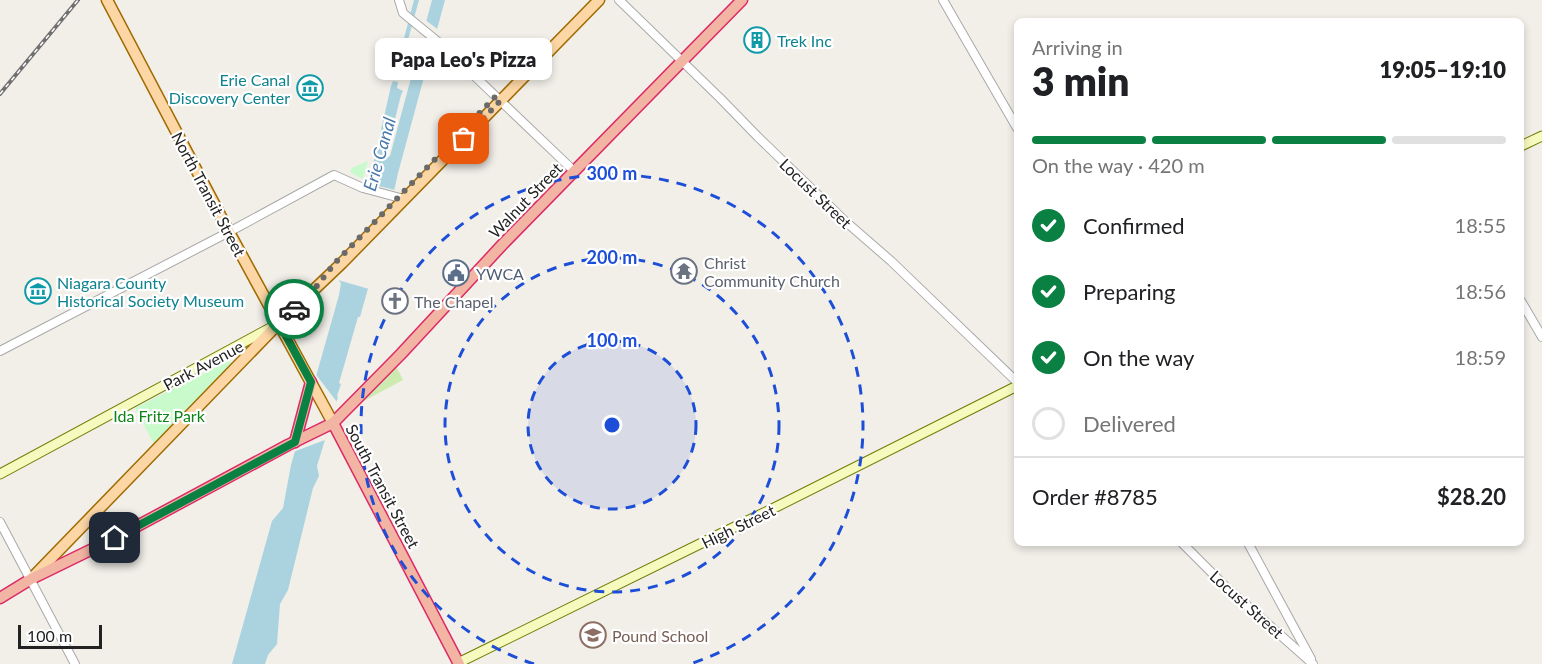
<!DOCTYPE html>
<meta charset="utf-8">
<style>
body{margin:0;font-family:Lato,sans-serif;background:#f6f6f6;color:#202124;height:100vh;display:flex;flex-direction:column;font-size:22px;white-space:nowrap}
*{box-sizing:border-box;margin:0}
p{font-size:20px;color:#757577}
.icon{flex:none;width:33px;height:33px;fill:none;stroke:currentColor;stroke-width:2;stroke-linecap:round;stroke-linejoin:round}
.map{position:relative;flex:1;overflow:hidden}
.drawer{position:absolute;left:1014px;top:18px;width:510px;height:528px;display:flex;flex-direction:column;background:#fff;border-radius:9px;box-shadow:0 3px 9px #0003}
.drawer>*{flex:none}
.scale{position:absolute;left:18px;bottom:15px;width:84px;box-sizing:border-box;padding-left:6px;border:3px solid #222;border-top:0;font-size:16px;line-height:21px;white-space:nowrap;color:#222;-webkit-text-stroke:4px #fff;paint-order:stroke}
.pin{position:absolute;display:grid;place-items:center;width:51px;height:51px;color:#fff;margin:-26px;border-radius:12px;box-shadow:0 3px 9px #0006}
.courier{position:absolute;display:grid;place-items:center;width:60px;height:60px;margin:-30px;border:4px solid #0b8043;border-radius:50%;background:#fff;color:#222;box-shadow:0 2px 8px #0007}
.bubble{position:absolute;height:42px;border-radius:9px;background:#fff;box-shadow:0 3px 9px #0003;font-size:20px;font-weight:800;line-height:42px;text-align:center}
.headline em{font-style:normal;font-weight:800}
.headline div{display:flex;flex-direction:column-reverse}
.headline{display:flex;align-items:center;justify-content:space-between;height:102px;padding:0 18px}
h1{font-size:39px;font-weight:800;line-height:45px}
.bar{display:grid;grid-template-columns:repeat(4,1fr);gap:9px 6px;align-content:center;height:72px;padding:0 18px}
.bar i{height:8px;border-radius:4px;background:#e0e0e0}
.bar .active{background:#0b8043}
.bar p{grid-column:span 4}
.line{display:flex;align-items:center;gap:15px;padding:0 18px;border-top:2px solid #e0e0e0}
.line div{flex:1}
ol{padding:0 18px;list-style:none}
li{display:flex;align-items:center;gap:18px;height:66px}
li p{margin-inline-start:auto}
li .icon{padding:6px;border-radius:50%;background:#0b8043;color:#fff;stroke-width:4}
li:last-child{color:#757577}
li i{width:33px;height:33px;border:3px solid #e0e0e0;border-radius:50%}
.map>svg:first-child{display:block}
.grass{fill:#cdebb0}
.park{fill:#c8facc}
.water{fill:#aad3df}
.pier{fill:#f2efe9}
.lines{fill:none;stroke-linecap:round;stroke-linejoin:round}
.tertiary-casing{stroke:#a9a9a9;stroke-width:10}
.secondary-casing{stroke:#707d05;stroke-width:11}
.primary-casing{stroke:#a06b00;stroke-width:13}
.trunk-casing{stroke:#dc2a67;stroke-width:13}
.tertiary{stroke:#fff;stroke-width:8}
.secondary{stroke:#f7fabf;stroke-width:9}
.primary{stroke:#fcd6a4;stroke-width:10}
.trunk{stroke:#f2b4a3;stroke-width:10}
.rail-casing{stroke:#707070;stroke-width:4}
.rail{stroke:#fff;stroke-width:1.5;stroke-dasharray:4.5;stroke-linecap:butt}
.done{stroke:#6b6a68;stroke-width:6;stroke-dasharray:0 10.8}
.route{stroke:#0b8043;stroke-width:8}
.ring{fill:none;stroke:#1d4ed8;stroke-width:3;stroke-dasharray:10 8}
.labels{text-anchor:middle;dominant-baseline:central;stroke-width:4.5;stroke-linejoin:round;paint-order:stroke}
.culture-label{font-size:16px;fill:#0d838f;stroke:#fff;text-anchor:start}
.street-label{font-size:16px;fill:#222;stroke:#fff}
.worship-label{font-size:16px;fill:#5b616d;stroke:#fff;text-anchor:start}
.service-label{font-size:16px;fill:#4e5e75;stroke:#fff;text-anchor:start}
.park-label{font-size:16px;fill:#0c8416;stroke:#fff}
.education-label{font-size:16px;fill:#785e54;stroke:#fff;text-anchor:start}
.water-label{font-size:18px;font-style:italic;fill:#4a7aab;stroke:#fff}
.centre{fill:#1d4ed8;stroke:#fff;stroke-width:3}
.ring-label{font-size:18px;text-anchor:middle;font-weight:bold;fill:#1d4ed8;stroke:#fff;stroke-width:4.5;stroke-linejoin:round;paint-order:stroke}
</style>
<div class="map">
<svg width="1542" height="664" viewBox="0 0 1542 664">
<rect width="100%" height="100%" fill="#f2efe9"/>
<!-- grass -->
<path class="grass" d="M 396,366 L 403,380 L 360,403 Z"/>
<!-- park -->
<g class="park">
<path d="M 368,161 L 363,179 L 351,173 L 350,171 L 352,168 Z"/>
<path d="M 228,361 L 232,362 L 231,367 L 154,444 L 135,408 Z"/>
</g>
<!-- water -->
<g class="water">
<path d="M 414,0 L 419,0 L 406,47 L 402,46 Z"/>
<path d="M 432,0 L 445,0 L 398,173 L 389,214 L 360,317 L 358,317 L 339,383 L 341,384 L 337,396 L 338,397 L 317,466 L 319,476 L 313,488 L 288,590 L 280,604 L 277,644 L 268,655 L 265,664 L 232,664 L 272,521 L 283,508 L 291,465 L 339,295 L 341,283 L 339,281 L 369,182 L 391,86 L 393,81 L 398,82 L 397,88 L 403,91 L 401,95 L 387,151 L 388,157 L 390,156 Z"/>
<path d="M 401,48 L 406,49 L 398,80 L 393,78 Z"/>
</g>
<!-- pier -->
<g class="pier">
<path d="M 424,19 L 440,31 L 434,48 L 419,37 Z"/>
<path d="M 366,183 L 395,190 L 369,289 L 338,280 L 346,247 Z"/>
<path d="M 314,372 L 337,402 L 325,440 L 293,452 Z"/>
</g>
<g class="lines">
<!-- tertiary casing -->
<g class="tertiary-casing">
<g id="tertiary">
<path d="M 399,0 L 403,13 L 442,45 L 574,171"/>
<path d="M 619,0 L 720,98 L 758,137 L 845,221 L 891,261 L 1017,382"/>
<path d="M 943,0 L 1017,128"/>
<path d="M 1521,301 L 1542,337"/>
<path d="M 0,351 L 229,232 L 334,175 L 363,188 L 404,199"/>
<path d="M 0,522 L 75,664"/>
<path d="M 1182,543 L 1226,587 L 1313,664"/>
<path d="M 1248,543 L 1311,659"/>
</g>
</g>
<!-- secondary casing -->
<g class="secondary-casing">
<g id="secondary">
<path d="M 1521,146 L 1542,136"/>
<path d="M 0,474 L 272,327"/>
<path d="M 458,663 L 720,534 L 772,509 L 1017,386"/>
</g>
</g>
<!-- primary casing -->
<g class="primary-casing">
<g id="primary">
<path d="M 107,0 L 229,232 L 333,423"/>
<path d="M 33,577 L 279,323 L 342,263 L 599,0"/>
</g>
</g>
<!-- trunk casing -->
<g class="trunk-casing">
<g id="trunk">
<path d="M 333,423 L 459,664"/>
<path d="M 295,442 L 311,382"/>
<path d="M 0,598 L 31,579 L 115,538 L 288,445 L 333,423 L 401,354 L 503,244 L 742,0"/>
</g>
</g>
<!-- tertiary -->
<use href="#tertiary" class="tertiary"/>
<!-- secondary -->
<use href="#secondary" class="secondary"/>
<!-- primary -->
<use href="#primary" class="primary"/>
<!-- trunk -->
<use href="#trunk" class="trunk"/>
<!-- rail casing -->
<g class="rail-casing">
<path id="rail" d="M 0,94 L 78,0"/>
</g>
<!-- rail -->
<use href="#rail" class="rail"/>
</g>
<g class="lines">
<!-- done -->
<path class="done" d="M 294,309 L 316,287 L 335,263 L 496,96 L 500,101 L 464,139"/>
<!-- route -->
<path class="route" d="M 115,538 L 295,442 L 311,382 L 279,323 L 294,309"/>
</g>
<!-- distance rings -->
<circle cx="612" cy="425" r="84" fill="#1d4ed8" fill-opacity=".12"/>
<g class="ring">
<circle cx="612" cy="425" r="84"/>
<circle cx="612" cy="425" r="167"/>
<path d="M534 664A251 251 0 1 1 690 664"/>
</g>
<!-- icons -->
<defs>
<g id="building-ring" transform="scale(1.35)"><circle r="9.5" fill="#fff" stroke="#0f9aa8" stroke-width="1.5"/><path d="M-4-6H4V6H1V3H-1V6H-4ZM-2.5-4.3h1.7v1.8h-1.7ZM.8-4.3h1.7v1.8H.8ZM-2.5-1h1.7V.8h-1.7ZM.8-1h1.7V.8H.8Z" fill="#0f9aa8"/></g>
<g id="museum-ring" transform="scale(1.35)"><circle r="9.5" fill="#fff" stroke="#0f9aa8" stroke-width="1.5"/><path d="M0-6L6-3V-2H-6V-3ZM-5-1h2V3h-2ZM-1-1h2V3h-2ZM3-1h2V3H3ZM-6 4H6V6H-6Z" fill="#0f9aa8"/></g>
<g id="temple-ring" transform="scale(1.35)"><circle r="9.5" fill="#fff" stroke="#6b7280" stroke-width="1.5"/><path d="M0-6L5-2H3V0L6.5 2.5H4V6H1.5V3h-3V6H-4V2.5H-6.5L-3 0V-2H-5Z" fill="#6b7280"/></g>
<g id="civic-ring" transform="scale(1.35)"><circle r="9.5" fill="#fff" stroke="#5c6f8a" stroke-width="1.5"/><path d="M-.6-6.5H3V-4.5H.6V-3L4-1V1h2V6H-6V1h2V-1L-.6-3ZM-1.2 2.5V6h2.4V2.5Z" fill="#5c6f8a"/></g>
<g id="church-ring" transform="scale(1.35)"><circle r="9.5" fill="#fff" stroke="#6b7280" stroke-width="1.5"/><path d="M-1.2-6h2.4v3.5h3.3v2.4h-3.3V6h-2.4V-.1h-3.3v-2.4h3.3Z" fill="#6b7280"/></g>
<g id="school-ring" transform="scale(1.35)"><circle r="9.5" fill="#fff" stroke="#8d6e63" stroke-width="1.5"/><path d="M0-5L7-2L0 1L-7-2ZM-4 1L0 2.5L4 1V4Q0 6-4 4Z" fill="#8d6e63"/></g>
</defs>
<g fill-rule="evenodd">
<use href="#building-ring" x="757" y="40"/>
<use href="#museum-ring" x="310" y="88"/>
<use href="#temple-ring" x="684" y="271"/>
<use href="#civic-ring" x="456" y="273"/>
<use href="#museum-ring" x="38" y="291"/>
<use href="#church-ring" x="395" y="301"/>
<use href="#school-ring" x="593" y="635"/>
</g>
<g class="labels">
<!-- culture labels -->
<g class="culture-label">
<text x="777" y="40">Trek Inc</text>
<text x="290" y="79" text-anchor="end">Erie Canal<tspan x="290" dy="18">Discovery Center</tspan></text>
<text x="57" y="282">Niagara County<tspan x="57" dy="18">Historical Society Museum</tspan></text>
</g>
<!-- street labels -->
<g class="street-label">
<text transform="translate(816 193) rotate(44)">Locust Street</text>
<text transform="translate(209 194) rotate(62)">North Transit Street</text>
<text transform="translate(525 200) rotate(-46)">Walnut Street</text>
<text transform="translate(203 365) rotate(-28)">Park Avenue</text>
<text transform="translate(383 486) rotate(62)">South Transit Street</text>
<text transform="translate(738 526) rotate(-26)">High Street</text>
<text transform="translate(1247 604) rotate(42)">Locust Street</text>
</g>
<!-- worship labels -->
<g class="worship-label">
<text x="704" y="262">Christ<tspan x="704" dy="18">Community Church</tspan></text>
<text x="414" y="301">The Chapel</text>
</g>
<!-- service labels -->
<g class="service-label">
<text x="476" y="273">YWCA</text>
</g>
<!-- park labels -->
<g class="park-label">
<text x="159" y="415">Ida Fritz Park</text>
</g>
<!-- education labels -->
<g class="education-label">
<text x="612" y="635">Pound School</text>
</g>
<!-- water labels -->
<g class="water-label">
<text transform="translate(379 154) rotate(-74)">Erie Canal</text>
</g>
</g>
<circle cx="612" cy="425" r="9" class="centre"/>
<g class="ring-label">
<text x="612" y="180">300 m</text>
<text x="612" y="264">200 m</text>
<text x="612" y="347">100 m</text>
</g>
</svg>
<div class="scale">100 m</div>
<div class="pin" style="left:464px;top:139px;background:#ea580c"><svg class="icon" aria-label="bag" viewBox="0 0 24 24"><path d="M5 8h14l-1 12H6zM9 8a3 3 0 0 1 6 0"/></svg></div>
<div class="pin" style="left:115px;top:538px;background:#1f2937"><svg class="icon" aria-label="home" viewBox="0 0 24 24"><path d="M3 11l9-7 9 7M6 9v11h12V9"/></svg></div>
<div class="courier" style="left:294px;top:309px"><svg class="icon" aria-label="car" viewBox="0 0 24 24"><path d="M5 17H2v-5l4-1 3-4h7l3 4 3 1v5h-3M9 17h6M6 11h13"/><circle cx="7" cy="17" r="2"/><circle cx="17" cy="17" r="2"/></svg></div>
<div class="bubble" style="left:375px;top:38px;width:177px">Papa Leo's Pizza</div>
<section class="drawer">
<div class="headline"><div><h1>3 min</h1><p>Arriving in</p></div><em>19:05–19:10</em></div>
<div class="bar"><i class="active"></i><i class="active"></i><i class="active"></i><i></i><p>On the way · 420 m</p></div>
<ol>
<li><svg class="icon" aria-label="check" viewBox="0 0 24 24"><path d="M5 12l5 5 9-10"/></svg>Confirmed<p>18:55</p></li>
<li><svg class="icon" aria-label="check" viewBox="0 0 24 24"><path d="M5 12l5 5 9-10"/></svg>Preparing<p>18:56</p></li>
<li><svg class="icon" aria-label="check" viewBox="0 0 24 24"><path d="M5 12l5 5 9-10"/></svg>On the way<p>18:59</p></li>
<li><i></i>Delivered</li>
</ol>
<div class="line" style="height:78px"><div>Order #8785</div><b>$28.20</b></div>
</section>
</div>
